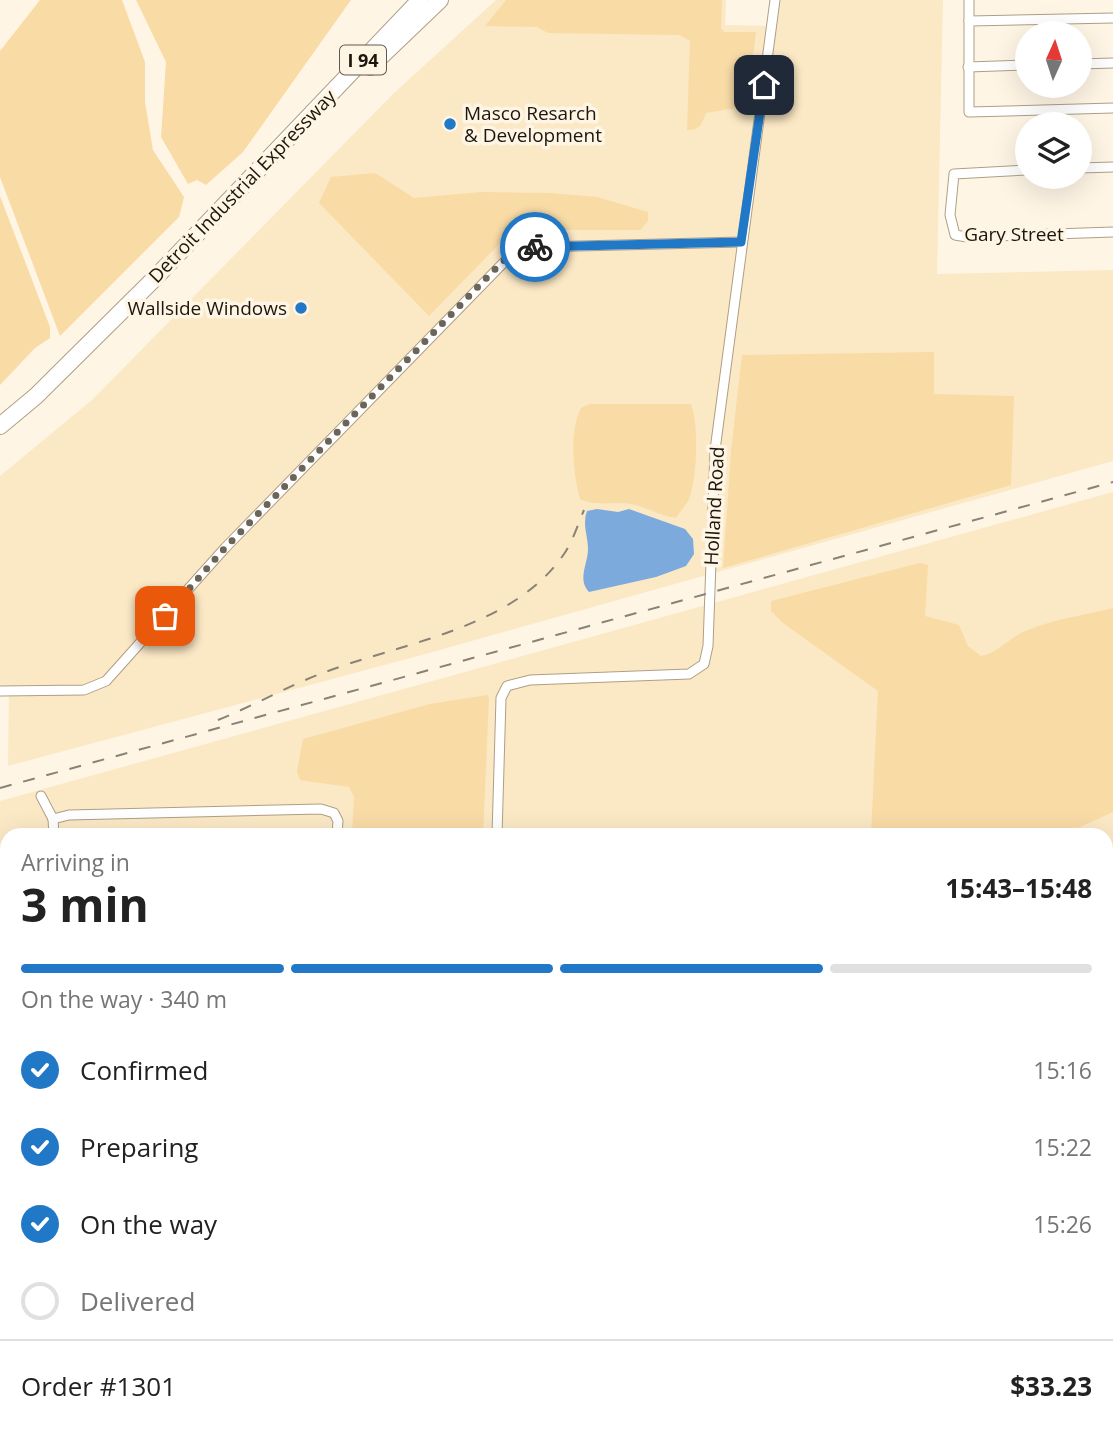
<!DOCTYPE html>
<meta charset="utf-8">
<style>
body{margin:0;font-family:"Open Sans",sans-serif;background:#f6f6f6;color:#222;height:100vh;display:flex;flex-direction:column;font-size:26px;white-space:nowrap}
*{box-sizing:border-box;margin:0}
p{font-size:23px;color:#767676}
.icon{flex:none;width:38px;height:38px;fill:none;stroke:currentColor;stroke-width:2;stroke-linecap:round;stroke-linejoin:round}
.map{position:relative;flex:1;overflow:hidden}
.sheet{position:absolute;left:0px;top:828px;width:1113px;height:618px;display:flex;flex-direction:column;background:#fff;border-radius:21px 21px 0 0;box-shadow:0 7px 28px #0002}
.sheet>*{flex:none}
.needle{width:46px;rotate:3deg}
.controls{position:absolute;left:1015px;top:21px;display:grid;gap:14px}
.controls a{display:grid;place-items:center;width:77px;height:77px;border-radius:50%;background:#fff;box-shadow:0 7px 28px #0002;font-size:35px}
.pin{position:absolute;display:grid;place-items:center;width:60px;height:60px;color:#fff;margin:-30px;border-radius:14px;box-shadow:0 4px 10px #0006}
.courier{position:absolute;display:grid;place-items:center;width:70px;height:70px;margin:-35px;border:5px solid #2178c6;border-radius:50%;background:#fff;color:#222;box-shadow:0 2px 9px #0007}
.overview em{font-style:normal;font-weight:700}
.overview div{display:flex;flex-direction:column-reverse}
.overview{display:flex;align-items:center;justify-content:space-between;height:119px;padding:0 21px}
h1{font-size:46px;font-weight:700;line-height:52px}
.bar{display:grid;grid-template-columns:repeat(4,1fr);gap:10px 7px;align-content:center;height:84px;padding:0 21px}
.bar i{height:9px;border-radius:5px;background:#e0e0e0}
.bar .active{background:#2178c6}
.bar p{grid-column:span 4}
.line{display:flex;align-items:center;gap:18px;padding:0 21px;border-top:2px solid #e0e0e0}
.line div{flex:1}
ol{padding:0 21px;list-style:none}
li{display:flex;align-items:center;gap:21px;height:77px}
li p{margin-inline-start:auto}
li .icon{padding:7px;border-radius:50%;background:#2178c6;color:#fff;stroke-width:4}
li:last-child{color:#767676}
li i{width:38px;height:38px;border:4px solid #e0e0e0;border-radius:50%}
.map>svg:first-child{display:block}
.built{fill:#fbe8c5}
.green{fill:#f9dba6}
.water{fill:#7caadc}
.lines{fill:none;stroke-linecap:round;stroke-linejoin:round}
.street-casing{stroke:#ae9f86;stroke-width:11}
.highway-casing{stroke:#ae9f86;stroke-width:18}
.street{stroke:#fff;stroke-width:9}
.highway{stroke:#fff;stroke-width:16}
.rail{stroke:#898275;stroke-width:2;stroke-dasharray:12 12;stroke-linecap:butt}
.done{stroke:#6b6459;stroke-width:7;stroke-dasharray:0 12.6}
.route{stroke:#2178c6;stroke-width:9}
.poi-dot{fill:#2178c6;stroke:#fff5e5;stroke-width:2.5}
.labels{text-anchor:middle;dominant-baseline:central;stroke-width:7;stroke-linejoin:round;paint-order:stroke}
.shield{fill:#fff5e5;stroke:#60594e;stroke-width:2}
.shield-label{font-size:18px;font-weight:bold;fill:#1c160d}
.poi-label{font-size:19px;fill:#1c160d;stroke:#fff5e5;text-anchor:start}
.street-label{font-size:19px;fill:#1c160d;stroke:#fff5e5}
</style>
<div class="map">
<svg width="1113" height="1444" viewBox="0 0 1113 1444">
<rect width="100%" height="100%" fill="#fff5e5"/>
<!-- built -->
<g class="built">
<path d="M 496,0 L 726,0 L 725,25 L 777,26 L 781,0 L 943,0 L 937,274 L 1113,270 L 1113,461 L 418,656 L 8,766 L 9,686 L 0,686 L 0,476 L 93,399 L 393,94 Z"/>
<path d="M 1113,492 L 1113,1084 L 1106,1084 L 1106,835 L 7,835 L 7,1438 L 479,1439 L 479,1444 L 0,1444 L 0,801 Z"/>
</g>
<!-- green -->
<g class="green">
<path d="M 40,0 L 122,0 L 145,62 L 145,102 L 153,150 L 184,197 L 179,217 L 60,336 L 0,177 L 0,51 Z"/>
<path d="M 136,0 L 351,0 L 243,152 L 206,185 L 197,180 L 188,184 L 161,137 L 166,62 Z"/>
<path d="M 506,0 L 722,0 L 721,28 L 724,32 L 756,32 L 747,106 L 706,113 C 702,124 700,130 687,130 L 690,41 L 679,35 L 548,33 L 537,27 L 485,26 Z"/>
<path d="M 375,173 L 414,198 L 482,192 L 550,193 L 597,197 L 648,212 L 648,221 L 640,230 L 550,230 L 504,239 L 429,316 L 319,203 L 331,177 Z"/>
<path d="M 0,196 L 50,327 L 50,338 L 35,348 L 0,385 Z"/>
<path d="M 934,352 L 934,394 L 1014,396 L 1011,485 L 723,568 L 731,451 L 742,355 Z"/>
<path d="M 590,404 L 691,404 C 699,425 697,478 689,499 C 686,505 680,512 676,518 C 660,516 647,507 631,504 C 614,501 596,507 580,499 C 573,473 569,431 581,408 Z"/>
<path d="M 920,563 L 928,565 L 925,616 L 959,625 L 968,646 L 981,656 C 1000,652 1010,636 1028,630 C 1054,619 1085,615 1113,608 L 1113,812 L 1063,835 L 871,835 L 878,691 L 783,623 L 771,611 L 771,601 Z"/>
<path d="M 487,695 L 489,697 L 483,835 L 352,835 L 354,797 L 349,787 L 300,780 L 297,772 L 303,739 L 430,704 Z"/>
<path d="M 7,1113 L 7,1327 L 0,1328 L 0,1114 Z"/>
</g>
<!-- water -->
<path class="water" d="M 597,509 L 618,512 L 629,509 L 685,529 L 693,539 L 694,554 L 686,566 L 656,577 L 589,592 C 577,579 588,564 588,549 C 588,535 582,525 587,511 Z"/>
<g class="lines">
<!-- street casing -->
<g class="street-casing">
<g id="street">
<path d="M 969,0 L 969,112 L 1113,108"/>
<path d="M 969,21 L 1113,18"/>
<path d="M 1080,64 L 1113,63"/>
<path d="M 968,67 L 1027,65"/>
<path d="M 1080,168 L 1113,167"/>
<path d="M 1027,170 L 954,174 L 950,215 L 955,235 L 967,237 L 1113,232"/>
<path d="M 0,691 L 84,690 L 106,681 L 225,548 L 513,253 L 539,247 L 741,242"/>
<path d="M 41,796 L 53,819 L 69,815 L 321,809 L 334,813 L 338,821 L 337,835"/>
<path d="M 53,819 L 54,835"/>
<path d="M 497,835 L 501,698 L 507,686 L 530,680 L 689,674 L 704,664 L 708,646 L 715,450 L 775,0"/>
<path d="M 0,989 L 7,989"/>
<path d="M 1106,1333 L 1113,1332"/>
<path d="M 1106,1436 L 1113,1436"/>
<path d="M 954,1442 L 1072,1438"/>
<path d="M 483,1444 L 483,1438"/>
</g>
</g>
<!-- highway casing -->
<g class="highway-casing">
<g id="highway">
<path d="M 370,67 L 440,0"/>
<path d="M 0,426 L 36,396 L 155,278 L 420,0"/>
</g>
</g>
<!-- street -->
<use href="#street" class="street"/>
<!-- highway -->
<use href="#highway" class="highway"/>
<!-- rail -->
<g class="rail">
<path d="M 218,720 C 253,706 286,687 320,674 C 399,643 512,630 564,554 C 573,541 578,524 584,510"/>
<path d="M 0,788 L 1113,482"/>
</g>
</g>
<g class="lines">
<!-- done -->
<path class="done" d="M 165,616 L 225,548 L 502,262 L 519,250 L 535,247"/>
<!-- route -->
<path class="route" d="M 535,247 L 741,242 L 764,85"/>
</g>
<!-- markers -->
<g class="poi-dot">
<circle cx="450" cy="124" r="7"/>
<circle cx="301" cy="308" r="7"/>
</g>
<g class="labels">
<!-- shield labels -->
<rect class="shield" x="340" y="45.5" width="46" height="29" rx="5"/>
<g class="shield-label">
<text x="363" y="60">I 94</text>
</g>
<!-- poi labels -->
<g class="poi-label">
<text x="464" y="113">Masco Resarch<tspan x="464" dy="22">&amp; Development</tspan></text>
<text x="287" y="308" text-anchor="end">Wallside Windows</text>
</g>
<!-- street labels -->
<g class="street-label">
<text transform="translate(242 186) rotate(-46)">Detroit Industrial Expressway</text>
<text x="1014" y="234">Gary Street</text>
<text transform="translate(714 506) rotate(-87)">Holland Road</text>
</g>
</g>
</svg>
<div class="controls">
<a><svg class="needle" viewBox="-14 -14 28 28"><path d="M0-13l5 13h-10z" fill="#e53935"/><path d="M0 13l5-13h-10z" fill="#767676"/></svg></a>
<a><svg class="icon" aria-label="layers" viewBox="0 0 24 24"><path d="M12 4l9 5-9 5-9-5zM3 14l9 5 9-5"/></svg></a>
</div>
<div class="pin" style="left:165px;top:616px;background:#ea580c"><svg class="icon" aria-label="bag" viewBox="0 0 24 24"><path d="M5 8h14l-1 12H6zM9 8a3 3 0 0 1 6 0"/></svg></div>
<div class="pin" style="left:764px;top:85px;background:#1f2937"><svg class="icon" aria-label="home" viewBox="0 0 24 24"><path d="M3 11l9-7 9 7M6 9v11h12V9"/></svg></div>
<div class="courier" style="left:535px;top:247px"><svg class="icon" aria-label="bike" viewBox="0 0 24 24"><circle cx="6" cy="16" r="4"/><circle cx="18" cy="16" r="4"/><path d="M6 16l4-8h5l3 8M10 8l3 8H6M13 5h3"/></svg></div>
<section class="sheet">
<div class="overview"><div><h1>3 min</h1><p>Arriving in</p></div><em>15:43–15:48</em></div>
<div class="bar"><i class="active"></i><i class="active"></i><i class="active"></i><i></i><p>On the way · 340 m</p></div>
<ol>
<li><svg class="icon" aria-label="check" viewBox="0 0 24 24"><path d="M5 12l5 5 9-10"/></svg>Confirmed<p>15:16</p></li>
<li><svg class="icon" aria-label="check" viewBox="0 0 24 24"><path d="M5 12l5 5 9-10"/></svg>Preparing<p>15:22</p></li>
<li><svg class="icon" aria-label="check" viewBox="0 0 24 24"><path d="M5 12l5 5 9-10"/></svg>On the way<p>15:26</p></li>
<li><i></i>Delivered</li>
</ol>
<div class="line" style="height:91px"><div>Order #1301</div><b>$33.23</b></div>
</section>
</div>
